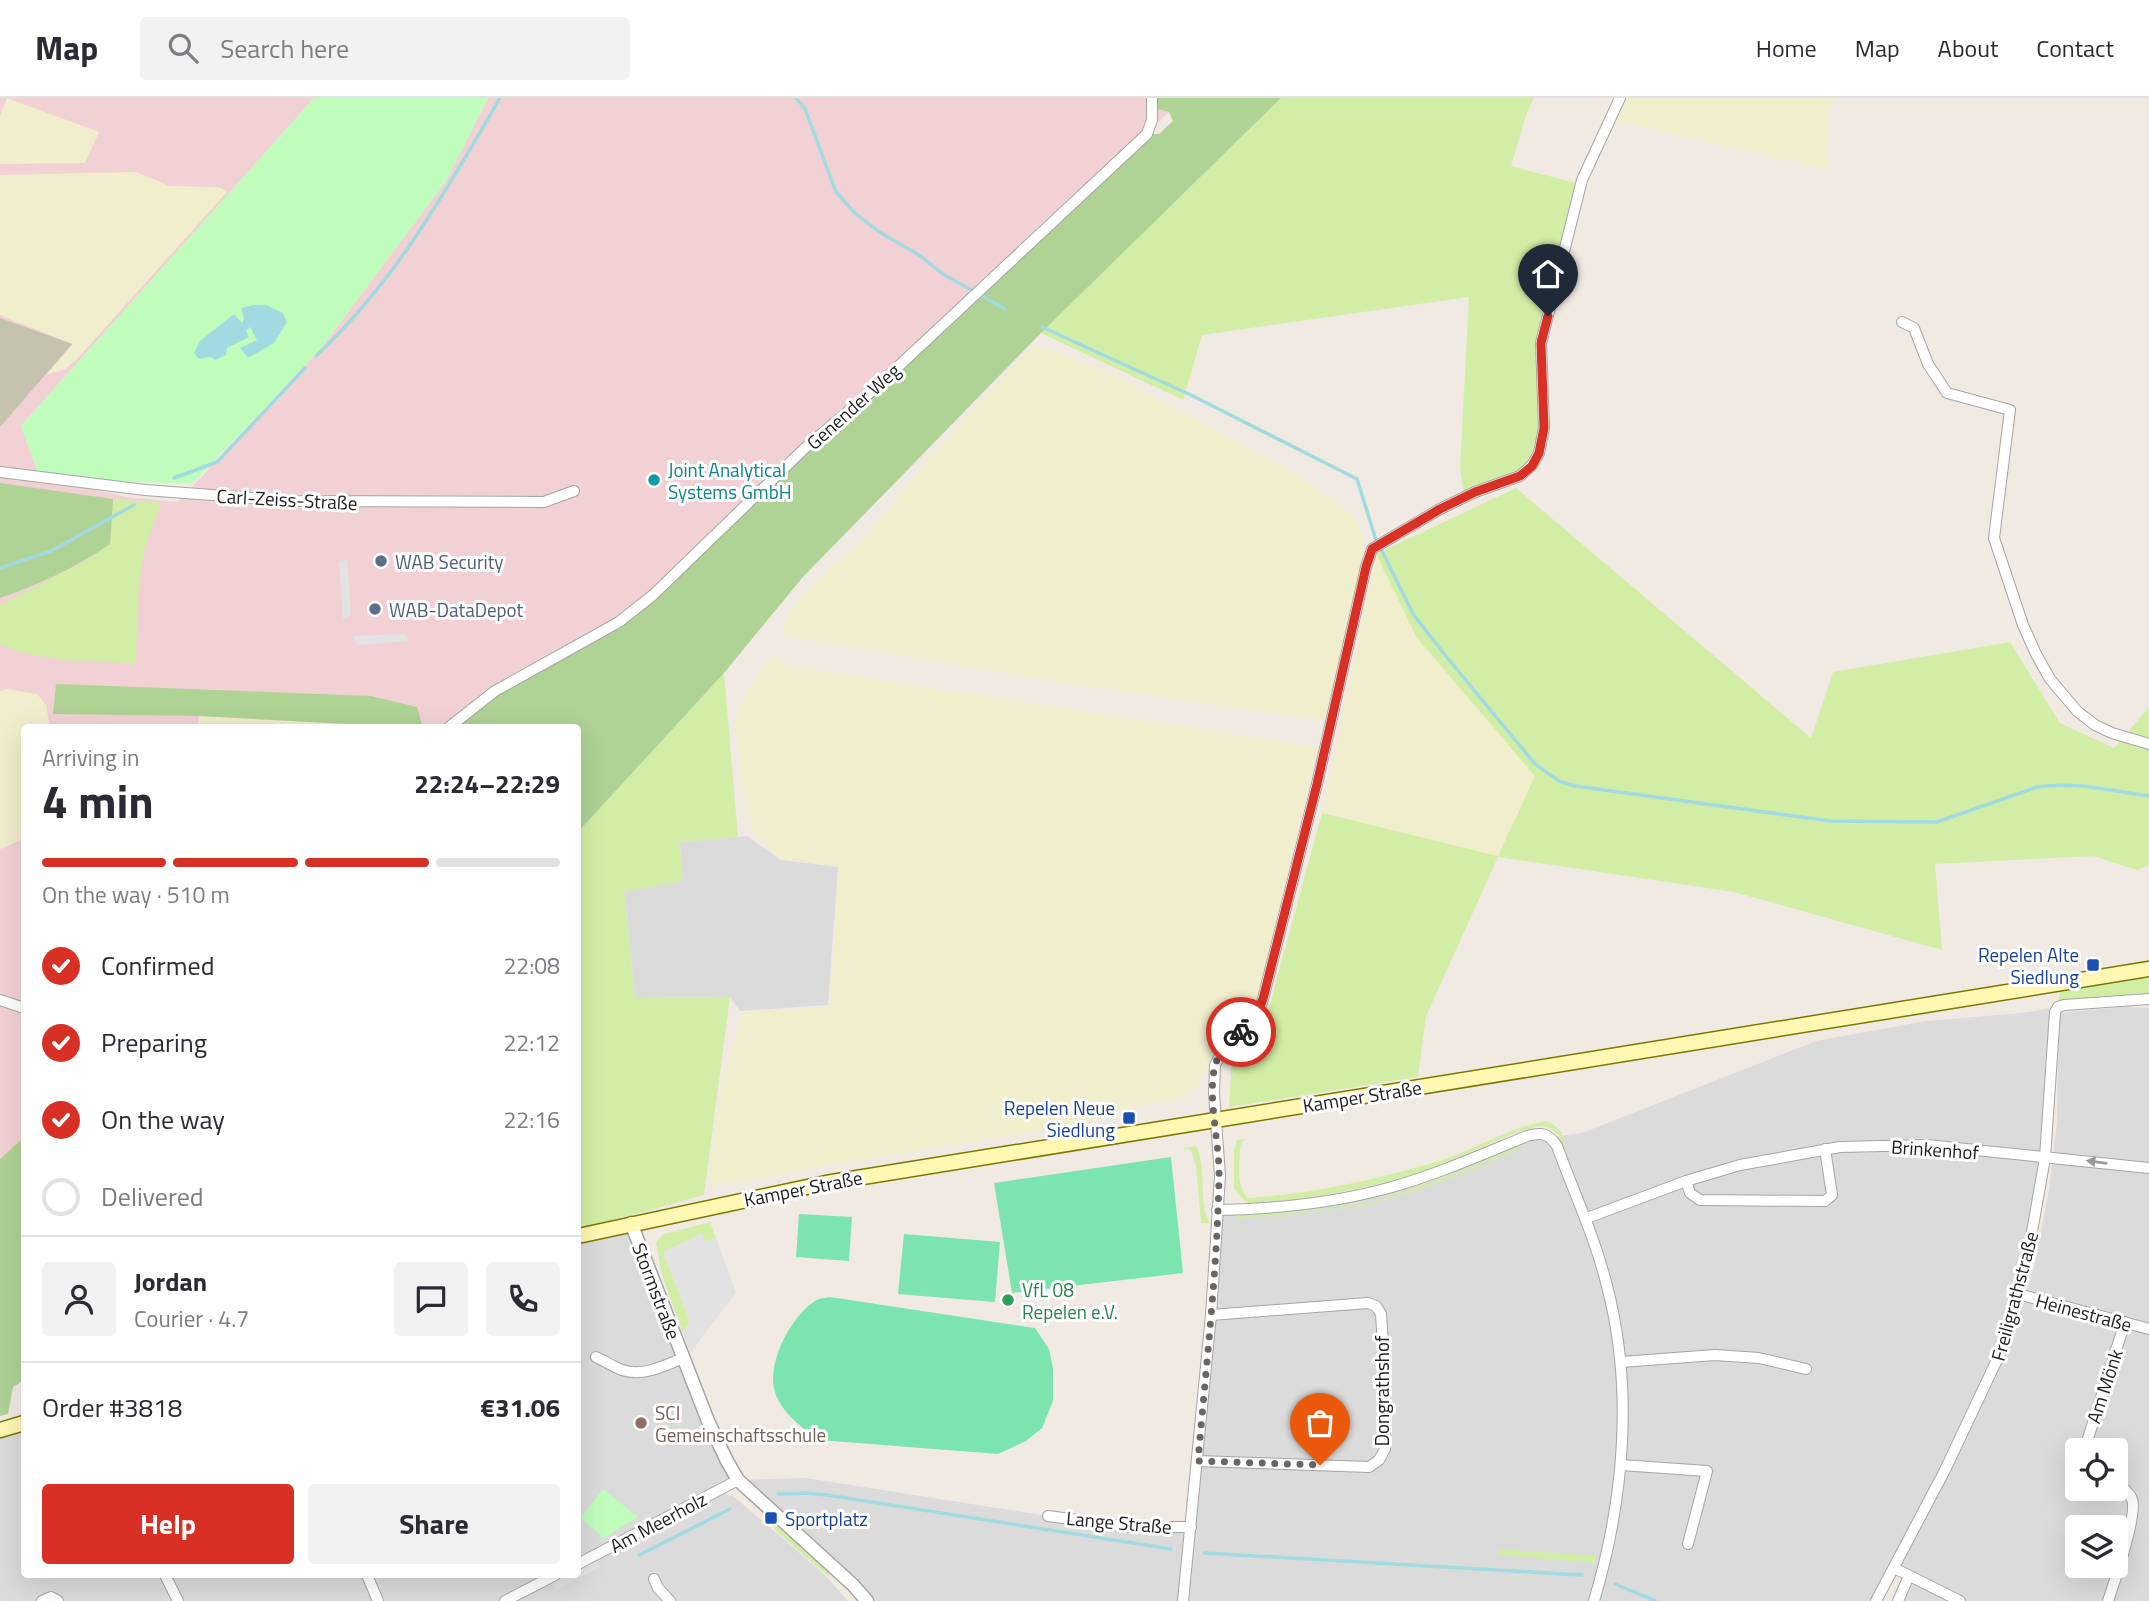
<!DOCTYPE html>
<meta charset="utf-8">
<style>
body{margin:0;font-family:"Titillium Web",sans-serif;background:#f2f2f3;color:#2b2b33;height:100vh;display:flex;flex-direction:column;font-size:26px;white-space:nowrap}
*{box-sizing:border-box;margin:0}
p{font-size:23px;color:#7c7c81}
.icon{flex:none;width:38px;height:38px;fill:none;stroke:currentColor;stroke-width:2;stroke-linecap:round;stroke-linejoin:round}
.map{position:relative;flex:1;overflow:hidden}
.details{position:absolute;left:21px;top:626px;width:560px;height:854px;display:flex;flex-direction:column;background:#fff;border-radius:7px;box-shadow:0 7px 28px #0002}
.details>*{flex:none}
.fabs{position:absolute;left:2065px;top:1340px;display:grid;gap:14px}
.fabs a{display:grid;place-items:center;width:63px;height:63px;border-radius:7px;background:#fff;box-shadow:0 7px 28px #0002;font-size:35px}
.pin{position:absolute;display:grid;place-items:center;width:60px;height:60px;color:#fff;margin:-72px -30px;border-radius:50% 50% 50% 0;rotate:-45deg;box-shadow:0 0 7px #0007}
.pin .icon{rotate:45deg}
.courier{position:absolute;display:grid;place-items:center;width:70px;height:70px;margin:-35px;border:5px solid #d93025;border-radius:50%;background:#fff;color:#222;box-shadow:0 2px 9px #0007}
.headline em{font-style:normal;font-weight:700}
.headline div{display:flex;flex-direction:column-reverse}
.headline{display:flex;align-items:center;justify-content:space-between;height:119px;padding:0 21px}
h1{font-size:46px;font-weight:700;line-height:52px}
.bar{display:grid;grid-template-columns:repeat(4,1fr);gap:10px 7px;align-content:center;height:84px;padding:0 21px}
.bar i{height:9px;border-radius:5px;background:#e1e1e2}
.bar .current{background:#d93025}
.bar p{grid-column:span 4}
.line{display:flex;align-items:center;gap:18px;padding:0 21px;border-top:2px solid #e1e1e2}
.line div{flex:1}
.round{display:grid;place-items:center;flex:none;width:74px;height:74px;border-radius:7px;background:#f2f2f3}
ol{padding:0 21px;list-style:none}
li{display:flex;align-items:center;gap:21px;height:77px}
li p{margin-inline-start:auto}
li .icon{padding:7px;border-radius:50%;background:#d93025;color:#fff;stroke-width:4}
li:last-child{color:#7c7c81}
li i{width:38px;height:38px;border:4px solid #e1e1e2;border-radius:50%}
.primary-button{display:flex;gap:14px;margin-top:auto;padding:14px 21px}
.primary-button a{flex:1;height:80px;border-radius:7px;background:#d93025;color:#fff;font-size:28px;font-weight:700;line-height:80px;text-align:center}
.primary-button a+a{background:#f2f2f3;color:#2b2b33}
header{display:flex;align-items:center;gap:42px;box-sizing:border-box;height:98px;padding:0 35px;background:#fff;border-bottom:2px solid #e1e1e2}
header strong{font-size:33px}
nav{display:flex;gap:38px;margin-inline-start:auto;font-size:24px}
.search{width:490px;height:63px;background:#f2f2f3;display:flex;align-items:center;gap:18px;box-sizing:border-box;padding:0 24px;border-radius:7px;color:#7c7c81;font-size:26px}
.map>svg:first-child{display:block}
.residential{fill:#dcdbdb;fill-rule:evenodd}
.commercial{fill:#f2d1d4}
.construction{fill:#c5c2ae}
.farmland{fill:#f0eecd}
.grass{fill:#d2eea6}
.forest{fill:#afd295}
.park{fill:#c0fdbd}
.pitch{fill:#7ce5af}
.parking{fill:#e2e2e2}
.water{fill:#a1dae1}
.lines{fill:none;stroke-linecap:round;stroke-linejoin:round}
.stream{stroke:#a1dae1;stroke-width:3.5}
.minor-casing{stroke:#a5a5a5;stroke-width:12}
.tertiary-casing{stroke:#a5a5a5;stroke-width:15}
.secondary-casing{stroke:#7a7800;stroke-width:17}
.minor{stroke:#fff;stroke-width:10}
.tertiary{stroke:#fff;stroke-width:12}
.secondary{stroke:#fef8b3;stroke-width:14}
.oneway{fill:#9a9a9a}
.done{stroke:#686563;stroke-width:7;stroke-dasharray:0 12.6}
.route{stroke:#d93025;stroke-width:9}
.culture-dot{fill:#0f9aa8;stroke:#fff;stroke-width:2.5}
.service-dot{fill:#5c6f8a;stroke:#fff;stroke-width:2.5}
.transit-dot{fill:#1a4fb4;stroke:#fff;stroke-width:2.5}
.leisure-dot{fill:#2e9e5b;stroke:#fff;stroke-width:2.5}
.education-dot{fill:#8d6e63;stroke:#fff;stroke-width:2.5}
.labels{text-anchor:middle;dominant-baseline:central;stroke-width:6;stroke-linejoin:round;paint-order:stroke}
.street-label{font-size:19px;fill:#1e1e1e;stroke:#fff}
.culture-label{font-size:19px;fill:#0d838f;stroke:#fff;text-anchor:start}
.service-label{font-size:19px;fill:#4e5e75;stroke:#fff;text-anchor:start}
.transit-label{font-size:19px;fill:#164399;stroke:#fff;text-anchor:end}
.leisure-label{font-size:19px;fill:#27864d;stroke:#fff;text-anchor:start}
.education-label{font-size:19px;fill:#785e54;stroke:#fff;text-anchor:start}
</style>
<header>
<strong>Map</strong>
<div class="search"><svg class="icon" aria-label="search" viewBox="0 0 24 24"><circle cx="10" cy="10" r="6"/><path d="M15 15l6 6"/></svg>Search here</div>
<nav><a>Home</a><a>Map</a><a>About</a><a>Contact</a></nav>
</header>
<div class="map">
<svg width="2149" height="1503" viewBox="0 0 2149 1503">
<rect width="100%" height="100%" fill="#f0eae3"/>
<!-- residential -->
<g class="residential">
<path d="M 747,738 L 781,762 L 838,769 L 828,907 L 740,913 L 730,899 L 635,900 L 624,793 L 682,783 L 680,744 Z"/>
<path d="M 2058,909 L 2045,1060 L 2003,1249 L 1876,1503 L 867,1503 L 738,1382 L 578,1463 L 578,1138 L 631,1125 L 738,1382 L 806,1380 L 1048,1418 L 1191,1429 L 1217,1112 L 1260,1111 L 1392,1089 L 1527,1038 L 1551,1039 L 1582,1035 L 1816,943 L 1926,923 L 2022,915 Z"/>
<path d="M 2123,909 L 2149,910 L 2149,1503 L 1904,1503 L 1917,1476 L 1901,1469 L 2008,1251 L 2035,1166 L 2049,1092 L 2057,1025 L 2058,915 ZM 2077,1353 L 2116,1353 L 2116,1391 L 2077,1391 ZM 2077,1430 L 2116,1430 L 2116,1468 L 2077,1468 Z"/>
<path d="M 24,1325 L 24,1477 L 552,1477 L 504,1503 L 0,1503 L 0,1332 Z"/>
<path d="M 724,1396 L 733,1398 L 823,1475 L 848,1503 L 515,1503 L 566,1477 L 578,1477 L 578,1471 Z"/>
</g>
<!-- commercial -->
<path class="commercial" d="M 0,0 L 314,0 L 21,328 L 40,380 L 127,399 L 178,404 L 321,250 L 446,83 L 488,0 L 1184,0 L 924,243 L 622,517 L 499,584 L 445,630 L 24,630 L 24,1039 L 0,1061 Z"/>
<!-- construction -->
<path class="construction" d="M 0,220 L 72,246 L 0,329 Z"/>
<!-- farmland -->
<g class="farmland">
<path d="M 7,0 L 99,34 L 85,65 L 0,66 L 0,18 Z"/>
<path d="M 1623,0 L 1833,0 L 1829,14 L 1827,72 L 1612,22 Z"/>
<path d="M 136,74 L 170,88 L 219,89 L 227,94 L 77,261 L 65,271 L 46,277 L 73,246 L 0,217 L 0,77 Z"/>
<path d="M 1031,249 L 1056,253 L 1120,280 L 1282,368 L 1329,399 L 1355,420 L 1369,459 L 1352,532 L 1323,623 L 1028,579 L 782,537 L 785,522 L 808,491 L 869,435 L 935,354 L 996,286 Z"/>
<path d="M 1376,456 L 1417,540 L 1536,678 L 1498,759 L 1322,715 Z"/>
<path d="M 773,558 L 789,568 L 1318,649 L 1257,902 L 1249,916 L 1212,958 L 1195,992 L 1181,1001 L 1121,1011 L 1088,1024 L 709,1088 L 713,1040 L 723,986 L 741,915 L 830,908 L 839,768 L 782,761 L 763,744 L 751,729 L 741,680 L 735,619 L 749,590 Z"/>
<path d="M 6,591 L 37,596 L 46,607 L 50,630 L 24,630 L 24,741 L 0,751 L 0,593 Z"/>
<path d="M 199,618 L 382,628 L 384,630 L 197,630 Z"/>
</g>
<!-- grass -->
<g class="grass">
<path d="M 1281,0 L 1534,0 L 1527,14 L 1511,68 L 1580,86 L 1537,252 L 1542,330 L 1537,353 L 1518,377 L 1464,397 L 1460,370 L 1469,199 L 1202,237 L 1183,302 L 1041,235 Z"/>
<path d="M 1516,390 L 1811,640 L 1833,574 L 2010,544 L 2060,625 L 2114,650 L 2149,609 L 2149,767 L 2137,772 L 2093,758 L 1935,766 L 1942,852 L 1734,794 L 1498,759 L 1426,918 L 1418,979 L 1229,1009 L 1232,960 L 1265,924 L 1322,715 L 1498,758 L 1535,678 L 1417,540 L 1376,456 Z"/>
<path d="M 113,401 L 161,405 L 145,449 L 139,485 L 136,565 C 90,563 42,565 0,546 L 0,507 L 80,466 L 110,446 Z"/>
<path d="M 724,575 L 738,739 L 680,744 L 682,783 L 624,794 L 635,900 L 730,899 L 704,1097 L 578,1132 L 578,734 Z"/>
<path d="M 2149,877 L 2149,901 L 2058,909 L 2061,885 Z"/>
<path d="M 1544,1023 C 1562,1027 1563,1039 1567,1055 C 1561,1040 1557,1029 1540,1028 C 1506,1035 1471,1056 1439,1068 C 1376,1090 1314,1101 1248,1106 L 1234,1091 L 1234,1052 L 1237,1042 L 1248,1040 L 1242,1044 L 1240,1049 C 1240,1067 1235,1087 1248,1100 C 1312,1096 1372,1082 1433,1065 C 1471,1054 1505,1031 1544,1023 Z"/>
<path d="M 1527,1044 C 1514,1055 1491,1061 1474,1068 C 1397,1099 1318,1116 1235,1120 L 1235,1118 C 1289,1114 1343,1108 1395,1093 C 1441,1080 1484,1061 1527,1044 Z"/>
<path d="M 1537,1045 C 1490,1064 1444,1086 1395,1099 C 1343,1114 1288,1119 1235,1123 L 1313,1115 L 1376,1103 L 1448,1080 Z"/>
<path d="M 1196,1048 C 1208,1070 1197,1110 1211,1125 L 1201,1125 L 1196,1069 L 1191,1052 L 1182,1050 Z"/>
<path d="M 710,1124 L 716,1140 L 705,1144 L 702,1136 L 663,1154 L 690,1223 L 683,1235 L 662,1177 L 656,1144 L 664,1136 Z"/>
<path d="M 777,1421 L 808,1451 L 807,1454 L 831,1475 L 828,1478 L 776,1433 L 772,1426 Z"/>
<path d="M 1499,1451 L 1596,1458 L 1595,1465 L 1499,1457 Z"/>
</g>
<!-- forest -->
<g class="forest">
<path d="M 1156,0 L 1281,0 L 1041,235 L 802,480 L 724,575 L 578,734 L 578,630 L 448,630 L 495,593 L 619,524 L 1147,36 L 1159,36 L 1173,23 L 1169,14 L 1158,11 Z"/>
<path d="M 0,385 L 113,401 L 110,446 C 75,470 40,486 0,500 Z"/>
<path d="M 56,586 L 371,598 L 417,609 L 423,630 L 199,618 L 53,616 Z"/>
<path d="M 24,1039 L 24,1282 L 13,1289 L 8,1316 L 0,1318 L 0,1061 Z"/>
</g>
<!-- park -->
<g class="park">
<path d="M 314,0 L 488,0 L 446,83 L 321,250 L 192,386 L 40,380 L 21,328 Z"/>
<path d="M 603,1391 L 638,1419 L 604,1440 L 580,1420 Z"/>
</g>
<!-- pitch -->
<g class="pitch">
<path d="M 1171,1059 L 1183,1175 L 1012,1195 L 994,1085 Z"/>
<path d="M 799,1116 L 852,1119 L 849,1163 L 796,1159 Z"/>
<path d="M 904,1136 L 1000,1144 L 995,1204 L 898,1196 Z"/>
<path d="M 830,1199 L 1035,1230 L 1049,1251 L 1053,1270 L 1053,1303 L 1042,1330 L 1026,1343 L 998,1356 L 819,1342 C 802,1330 781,1314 775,1294 C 766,1266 791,1218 815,1203 C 819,1200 826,1200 830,1199 Z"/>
</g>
<!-- parking -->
<g class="parking">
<path d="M 347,461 L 351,516 L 343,521 L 339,464 Z"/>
<path d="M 404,536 L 410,543 L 357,547 L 352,538 Z"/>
<path d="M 702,1136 L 705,1144 L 716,1140 L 736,1195 L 690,1255 L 683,1235 L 690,1223 L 663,1154 Z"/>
<path d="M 595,1460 L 600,1469 L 556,1492 L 551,1482 L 561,1477 L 578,1477 L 578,1468 Z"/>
</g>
<!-- water -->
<path class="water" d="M 253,207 L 266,207 L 283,215 L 287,224 L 274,245 L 248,260 L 240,250 L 257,242 L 250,229 L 246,233 L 249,239 L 227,250 L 226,257 L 215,262 L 211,259 L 199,261 L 194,255 L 200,243 L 234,216 L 242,225 L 244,221 L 241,210 Z"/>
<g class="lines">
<!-- stream -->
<g class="stream">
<path d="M 796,0 L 805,11 L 836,94 L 855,115 L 879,134 L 919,157 L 943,176 L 1005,211"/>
<path d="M 1042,229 L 1193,298 L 1357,381 L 1376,442"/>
<path d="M 316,258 C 395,184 446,93 500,0"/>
<path d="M 174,380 L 217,364 L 305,270"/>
<path d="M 1381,451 L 1413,516 L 1445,557 L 1535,666 L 1559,683 L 1575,688 L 1830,723 L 1937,724 L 2037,689 C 2074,683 2112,693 2149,698"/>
<path d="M 0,470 L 51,453 L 134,407"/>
<path d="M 778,1396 L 807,1395 L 827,1397 L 1171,1451"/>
<path d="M 1204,1455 L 1582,1477"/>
<path d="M 639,1457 L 730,1411"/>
<path d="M 1615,1486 L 1656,1503"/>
</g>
<!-- minor casing -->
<g class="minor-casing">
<g id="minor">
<path d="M 1902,224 L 1914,230 L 1928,266 L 1947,295 L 2010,312 L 1994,440 L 2023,527 L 2036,556 L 2050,581 L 2077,613 L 2095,627 L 2112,635 L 2149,646"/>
<path d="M 0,374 L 145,392 L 293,403 L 544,404 L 574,393"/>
<path d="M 448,630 L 495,593 L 619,524 L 653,497 L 805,350 L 872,293 L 1147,36 L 1152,22 L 1152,0"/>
<path d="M 0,902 L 24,910"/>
<path d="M 1686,1083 L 1690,1095 L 1700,1102 L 1825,1103 L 1832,1097 L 1825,1051"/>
<path d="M 1217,1112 C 1276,1111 1335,1105 1392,1089 C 1438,1076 1483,1056 1527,1038 C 1542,1034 1548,1035 1557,1048 C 1574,1095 1595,1139 1607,1188 C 1634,1291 1624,1402 1594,1503"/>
<path d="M 1587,1120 L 1686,1083 L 1740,1067 L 1840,1049 L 1927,1047 L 2149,1070"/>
<path d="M 2018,1196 L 2149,1231"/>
<path d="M 596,1259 C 605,1263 613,1269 622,1272 C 643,1279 664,1268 683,1260"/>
<path d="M 1621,1264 L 1715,1257 L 1759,1260 L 1806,1271"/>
<path d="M 2084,1353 L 2125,1224"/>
<path d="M 1197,1363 L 1369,1369 L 1379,1362 L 1385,1351 L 1385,1279 L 1381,1216 L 1376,1208 L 1368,1205 L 1211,1217"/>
<path d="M 1621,1367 L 1707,1373 L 1688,1446"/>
<path d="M 1048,1418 L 1130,1429 L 1191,1429"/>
<path d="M 578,1466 L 738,1382"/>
<path d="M 1894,1470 L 1960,1503"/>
<path d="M 165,1477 L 178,1503"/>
<path d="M 367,1477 L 378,1503"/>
<path d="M 654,1481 L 658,1490 L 670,1503"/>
<path d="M 42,1503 L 51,1499 L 58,1503"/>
<path d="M 505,1503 L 555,1477"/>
<path d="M 1183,1503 L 1211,1217 L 1220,1078 L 1214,995 L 1215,967 L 1224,950 L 1257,918 L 1263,901 L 1317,686 L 1366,469 L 1372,451 L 1440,411 L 1475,394 L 1520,378 L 1532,367 L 1539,355 L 1544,330 L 1541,245 L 1582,82 L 1620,0"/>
<path d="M 1876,1503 L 1945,1372 L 2003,1249 L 2029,1151 L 2045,1060 L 2055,914 L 2058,909 L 2064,907 L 2149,901"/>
<path d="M 1898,1503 L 1909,1478"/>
<path d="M 2108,1503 C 2114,1485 2138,1416 2132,1401 C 2129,1394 2122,1389 2116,1386"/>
</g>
</g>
<!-- tertiary casing -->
<g class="tertiary-casing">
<path id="tertiary" d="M 631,1125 L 708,1323 L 727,1363 L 738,1382 L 853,1487 L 867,1503"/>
</g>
<!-- secondary casing -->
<g class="secondary-casing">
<g id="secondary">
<path d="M 578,1138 L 826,1085 L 2149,871"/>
<path d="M 0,1332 L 24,1325"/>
</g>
</g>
<!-- minor -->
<use href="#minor" class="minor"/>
<!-- tertiary -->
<use href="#tertiary" class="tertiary"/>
<!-- secondary -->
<use href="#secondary" class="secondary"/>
</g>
<!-- one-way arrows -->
<defs><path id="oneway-solid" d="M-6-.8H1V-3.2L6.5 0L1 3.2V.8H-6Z" transform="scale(1.75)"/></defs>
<use class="oneway" href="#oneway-solid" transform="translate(2097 1064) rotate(-173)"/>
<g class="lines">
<!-- done -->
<path class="done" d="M 1241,934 C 1231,943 1219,954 1215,967 C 1207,1001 1220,1045 1219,1080 C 1217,1174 1206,1269 1198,1363 L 1320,1367"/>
<!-- route -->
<path class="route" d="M 1241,934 L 1256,918 L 1263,901 L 1317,686 L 1366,469 L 1372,451 L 1440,411 L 1475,394 L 1520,378 L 1532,368 L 1539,355 L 1544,330 L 1541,245 L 1548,218"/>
</g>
<!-- markers -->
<circle class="culture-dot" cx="654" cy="382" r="7"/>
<g class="service-dot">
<circle cx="381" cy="463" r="7"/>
<circle cx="375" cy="511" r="7"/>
</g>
<g class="transit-dot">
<rect x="2086" y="860" width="14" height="14" rx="3.5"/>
<rect x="1122" y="1013" width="14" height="14" rx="3.5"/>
<rect x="764" y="1413" width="14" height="14" rx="3.5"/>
</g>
<circle class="leisure-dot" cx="1008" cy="1202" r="7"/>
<circle class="education-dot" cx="641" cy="1325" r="7"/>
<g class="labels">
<!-- street labels -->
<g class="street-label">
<text transform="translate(853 308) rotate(-42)">Genender Weg</text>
<text transform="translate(287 401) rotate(3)">Carl-Zeiss-Straße</text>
<text transform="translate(1362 998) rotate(-9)">Kamper Straße</text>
<text transform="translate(1935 1051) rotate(4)">Brinkenhof</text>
<text transform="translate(803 1090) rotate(-11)">Kamper Straße</text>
<text transform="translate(657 1193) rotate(69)">Stormstraße</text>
<text transform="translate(2014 1198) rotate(-75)">Freiligrathstraße</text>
<text transform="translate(2084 1214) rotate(15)">Heinestraße</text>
<text transform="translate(2104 1288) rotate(-72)">Am Mönk</text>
<text transform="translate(1381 1293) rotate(-90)">Dongrathshof</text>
<text transform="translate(658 1424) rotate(-28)">Am Meerholz</text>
<text transform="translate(1119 1424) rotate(5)">Lange Straße</text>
</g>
<!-- culture labels -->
<g class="culture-label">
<text x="668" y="371">Joint Analytical<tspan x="668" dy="22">Systems GmbH</tspan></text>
</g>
<!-- service labels -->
<g class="service-label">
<text x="395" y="463">WAB Security</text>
<text x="389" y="511">WAB-DataDepot</text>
</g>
<!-- transit labels -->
<g class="transit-label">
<text x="2079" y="856">Repelen Alte<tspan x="2079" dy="22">Siedlung</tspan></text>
<text x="1115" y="1009">Repelen Neue<tspan x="1115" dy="22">Siedlung</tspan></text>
<text x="785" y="1420" text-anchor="start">Sportplatz</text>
</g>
<!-- leisure labels -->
<g class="leisure-label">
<text x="1022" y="1191">VfL 08<tspan x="1022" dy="22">Repelen e.V.</tspan></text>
</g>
<!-- education labels -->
<g class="education-label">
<text x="655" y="1314">SCI<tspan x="655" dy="22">Gemeinschaftsschule</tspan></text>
</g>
</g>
</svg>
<div class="fabs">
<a><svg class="icon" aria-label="locate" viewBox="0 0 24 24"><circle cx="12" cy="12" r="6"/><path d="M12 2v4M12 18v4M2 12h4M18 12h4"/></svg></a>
<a><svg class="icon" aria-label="layers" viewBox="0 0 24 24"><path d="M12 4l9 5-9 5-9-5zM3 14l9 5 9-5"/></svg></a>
</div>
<div class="pin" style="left:1320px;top:1367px;background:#ea580c"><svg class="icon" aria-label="bag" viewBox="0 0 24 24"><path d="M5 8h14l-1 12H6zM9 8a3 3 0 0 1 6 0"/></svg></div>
<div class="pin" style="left:1548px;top:218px;background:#1f2937"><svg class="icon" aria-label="home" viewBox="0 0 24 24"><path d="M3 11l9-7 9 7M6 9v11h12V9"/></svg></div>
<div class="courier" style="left:1241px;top:934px"><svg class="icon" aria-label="bike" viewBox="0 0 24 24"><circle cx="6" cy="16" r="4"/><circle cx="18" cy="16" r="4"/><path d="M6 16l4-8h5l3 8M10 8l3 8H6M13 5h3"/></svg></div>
<section class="details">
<div class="headline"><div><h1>4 min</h1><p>Arriving in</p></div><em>22:24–22:29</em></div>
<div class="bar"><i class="current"></i><i class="current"></i><i class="current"></i><i></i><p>On the way · 510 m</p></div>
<ol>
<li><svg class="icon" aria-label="check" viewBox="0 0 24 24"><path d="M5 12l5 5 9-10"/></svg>Confirmed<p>22:08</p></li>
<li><svg class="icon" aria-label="check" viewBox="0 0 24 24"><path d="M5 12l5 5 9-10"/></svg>Preparing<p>22:12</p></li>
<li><svg class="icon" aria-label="check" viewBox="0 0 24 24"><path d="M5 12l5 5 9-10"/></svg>On the way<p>22:16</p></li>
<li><i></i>Delivered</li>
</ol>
<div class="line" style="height:126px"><a class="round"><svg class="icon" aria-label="person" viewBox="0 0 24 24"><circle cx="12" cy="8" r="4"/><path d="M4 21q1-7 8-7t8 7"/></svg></a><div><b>Jordan</b><p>Courier · 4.7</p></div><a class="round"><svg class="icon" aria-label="chat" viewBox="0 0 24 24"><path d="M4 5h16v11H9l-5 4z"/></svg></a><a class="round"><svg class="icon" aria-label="phone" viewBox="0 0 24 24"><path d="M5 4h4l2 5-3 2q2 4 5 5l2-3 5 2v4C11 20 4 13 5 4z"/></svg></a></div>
<div class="line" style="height:91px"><div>Order #3818</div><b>€31.06</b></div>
<div class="primary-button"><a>Help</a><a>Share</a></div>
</section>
</div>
